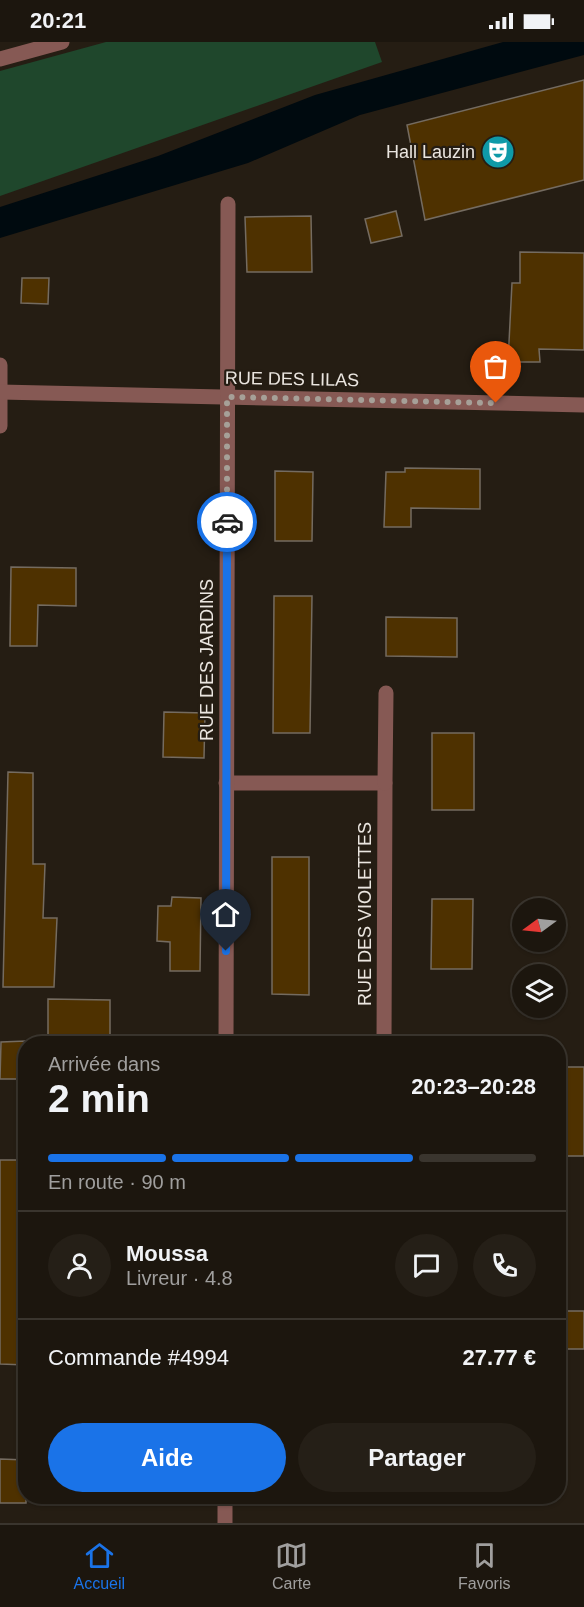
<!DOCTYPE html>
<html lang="fr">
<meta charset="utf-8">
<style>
body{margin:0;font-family:Arial,sans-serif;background:#251f17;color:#f1f3f6;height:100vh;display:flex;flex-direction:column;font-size:22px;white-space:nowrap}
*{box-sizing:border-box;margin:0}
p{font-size:20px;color:#a09f9e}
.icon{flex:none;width:33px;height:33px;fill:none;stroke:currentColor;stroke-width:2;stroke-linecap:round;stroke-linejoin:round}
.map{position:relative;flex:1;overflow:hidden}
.sheet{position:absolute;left:18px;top:994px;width:548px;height:468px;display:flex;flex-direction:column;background:#1c160e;border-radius:24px;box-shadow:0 2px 4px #0004,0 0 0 2px #3a352e}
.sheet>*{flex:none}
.needle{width:39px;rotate:255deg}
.buttons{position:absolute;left:512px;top:856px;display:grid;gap:12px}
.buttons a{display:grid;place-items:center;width:54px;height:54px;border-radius:50%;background:#1c160e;box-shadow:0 2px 4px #0004,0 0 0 2px #3a352e;font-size:30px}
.pin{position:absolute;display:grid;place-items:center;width:51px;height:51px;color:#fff;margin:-62px -26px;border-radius:50% 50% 50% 0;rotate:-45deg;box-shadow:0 0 6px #0007}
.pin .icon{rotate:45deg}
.courier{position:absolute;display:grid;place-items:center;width:60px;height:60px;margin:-30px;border:4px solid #1a73e8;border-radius:50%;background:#fff;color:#222;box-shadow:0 2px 8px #0007}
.headline em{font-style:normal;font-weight:800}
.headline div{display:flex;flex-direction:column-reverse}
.headline{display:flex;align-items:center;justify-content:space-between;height:102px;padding:0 30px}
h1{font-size:39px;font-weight:800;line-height:45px}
.bar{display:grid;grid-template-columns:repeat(4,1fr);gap:9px 6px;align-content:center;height:72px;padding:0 30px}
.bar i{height:8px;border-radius:4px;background:#3a352e}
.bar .active{background:#1a73e8}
.bar p{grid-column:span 4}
.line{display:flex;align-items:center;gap:15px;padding:0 30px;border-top:2px solid #3a352e}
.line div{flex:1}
.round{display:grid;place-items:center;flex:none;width:63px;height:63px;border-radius:32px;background:#251f17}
.cta{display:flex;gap:12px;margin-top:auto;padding:12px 30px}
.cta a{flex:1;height:69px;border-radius:36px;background:#1a73e8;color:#fff;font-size:24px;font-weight:800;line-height:69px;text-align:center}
.cta a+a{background:#251f17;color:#f1f3f6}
.status{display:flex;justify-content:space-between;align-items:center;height:42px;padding:0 30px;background:#1c160e;direction:ltr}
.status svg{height:16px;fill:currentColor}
.dock{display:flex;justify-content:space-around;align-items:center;height:84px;border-top:2px solid #3a352e;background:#1c160e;font-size:16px;color:#a09f9e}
.dock a{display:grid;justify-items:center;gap:3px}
.dock .active{color:#1a73e8}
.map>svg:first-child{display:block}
.green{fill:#1f472c}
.water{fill:#000a0f}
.building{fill:#4e3100;stroke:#746b60;stroke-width:1.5}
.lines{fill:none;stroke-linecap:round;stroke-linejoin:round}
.service{stroke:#865954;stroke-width:15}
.minor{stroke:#865954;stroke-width:15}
.done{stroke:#a6a098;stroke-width:6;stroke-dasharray:0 10.8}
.route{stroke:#1a73e8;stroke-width:8}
.labels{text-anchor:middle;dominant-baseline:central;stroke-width:4.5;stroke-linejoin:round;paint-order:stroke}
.poi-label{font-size:18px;fill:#ebe6e0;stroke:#251d13;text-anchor:end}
.street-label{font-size:18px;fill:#ebe6e0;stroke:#251d13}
</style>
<div class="status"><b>20:21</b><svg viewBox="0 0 49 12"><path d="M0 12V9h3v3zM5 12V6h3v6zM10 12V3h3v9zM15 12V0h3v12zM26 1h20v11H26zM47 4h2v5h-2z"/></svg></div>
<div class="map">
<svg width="584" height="1481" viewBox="0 0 584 1481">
<rect width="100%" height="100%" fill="#251d13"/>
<!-- green -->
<path class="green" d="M 106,0 L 375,0 L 382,20 L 0,154 L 0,29 Z"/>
<!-- water -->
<path class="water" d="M 503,0 L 584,0 L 584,13 L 360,73 L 248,121 L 0,196 L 0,165 L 158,114 L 315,53 Z"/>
<!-- building -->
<g class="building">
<path d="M 584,38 L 584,138 L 425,178 L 407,83 Z"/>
<path d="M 396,169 L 402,194 L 371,201 L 365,177 Z"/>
<path d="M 311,174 L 312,230 L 247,230 L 245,175 Z"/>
<path d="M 520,210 L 584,211 L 584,308 L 539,307 L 540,320 L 508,320 L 512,241 L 520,241 Z"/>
<path d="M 22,236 L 49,236 L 48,262 L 21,261 Z"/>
<path d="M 405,426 L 480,427 L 480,467 L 411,466 L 411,485 L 384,485 L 386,430 L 405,430 Z"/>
<path d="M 275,429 L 313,430 L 312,499 L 275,499 Z"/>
<path d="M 11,525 L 76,526 L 76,564 L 38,563 L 37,604 L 10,604 Z"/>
<path d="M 274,554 L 312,554 L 310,691 L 273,691 Z"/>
<path d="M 386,575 L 457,576 L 457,615 L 386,614 Z"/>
<path d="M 164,670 L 205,671 L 204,716 L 163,715 Z"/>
<rect x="432" y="691" width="42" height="77"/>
<path d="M 8,730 L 33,731 L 33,822 L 45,822 L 43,876 L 57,876 L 54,945 L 3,945 Z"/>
<path d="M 272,815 L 309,815 L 309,953 L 272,952 Z"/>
<path d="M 172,855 L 201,856 L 200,929 L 170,929 L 170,900 L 157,899 L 158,864 L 171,864 Z"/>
<path d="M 432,857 L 473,857 L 472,927 L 431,927 Z"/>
<path d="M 48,957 L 110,958 L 110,999 L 48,998 Z"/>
<path d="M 26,999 L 26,1037 L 0,1037 L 1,1000 Z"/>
<rect x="558" y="1025" width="26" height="89"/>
<path d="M 0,1118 L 26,1118 L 26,1323 L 0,1322 Z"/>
<rect x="558" y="1269" width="26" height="38"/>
<path d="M 0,1417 L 26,1418 L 26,1461 L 0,1461 Z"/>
</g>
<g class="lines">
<!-- service -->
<g class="service">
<path d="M 0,17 L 62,0"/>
<path d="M 0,323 L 0,384"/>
</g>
<!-- minor -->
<g class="minor">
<path d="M 0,350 L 584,363"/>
<path d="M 226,741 L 385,741 L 384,1002"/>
<path d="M 385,741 L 386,651"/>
<path d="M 226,1002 L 228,162"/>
<path d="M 225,1481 L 225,1455"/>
</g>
</g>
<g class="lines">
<!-- done -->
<path class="done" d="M 227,480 L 227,355 L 496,361"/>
<!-- route -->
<path class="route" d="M 226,909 L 227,480"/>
</g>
<!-- icons -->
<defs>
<g id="theatre-disc" transform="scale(1.725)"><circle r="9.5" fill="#0f9aa8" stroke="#251d13"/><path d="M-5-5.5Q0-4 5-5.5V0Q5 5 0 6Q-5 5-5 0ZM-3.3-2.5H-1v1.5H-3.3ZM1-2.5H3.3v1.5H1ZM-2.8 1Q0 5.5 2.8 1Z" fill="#fff"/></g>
</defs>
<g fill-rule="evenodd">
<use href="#theatre-disc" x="498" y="110"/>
</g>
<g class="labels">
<!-- poi labels -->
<g class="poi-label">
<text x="475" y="110">Hall Lauzin</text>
</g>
<!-- street labels -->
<g class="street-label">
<text transform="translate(292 337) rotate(1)">RUE DES LILAS</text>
<text transform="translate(207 618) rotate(-90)">RUE DES JARDINS</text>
<text transform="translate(365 872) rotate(-90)">RUE DES VIOLETTES</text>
</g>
</g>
</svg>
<div class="buttons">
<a><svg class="needle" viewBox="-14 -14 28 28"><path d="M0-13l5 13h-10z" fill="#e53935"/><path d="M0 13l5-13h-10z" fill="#a09f9e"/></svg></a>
<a><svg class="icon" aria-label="layers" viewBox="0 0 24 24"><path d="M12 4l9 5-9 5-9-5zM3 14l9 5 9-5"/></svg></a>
</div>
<div class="pin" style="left:496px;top:361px;background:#ea580c"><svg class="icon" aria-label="bag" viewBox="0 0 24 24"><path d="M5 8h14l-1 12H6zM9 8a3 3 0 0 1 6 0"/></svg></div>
<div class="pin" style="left:226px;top:909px;background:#1f2937"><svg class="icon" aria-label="home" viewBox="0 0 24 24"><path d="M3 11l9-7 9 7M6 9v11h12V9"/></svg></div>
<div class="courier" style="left:227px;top:480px"><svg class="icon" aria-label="car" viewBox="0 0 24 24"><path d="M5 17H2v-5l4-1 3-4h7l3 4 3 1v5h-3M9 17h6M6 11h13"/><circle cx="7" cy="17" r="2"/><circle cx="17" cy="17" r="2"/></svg></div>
<section class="sheet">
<div class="headline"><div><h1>2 min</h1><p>Arrivée dans</p></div><em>20:23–20:28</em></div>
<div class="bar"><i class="active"></i><i class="active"></i><i class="active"></i><i></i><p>En route · 90 m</p></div>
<div class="line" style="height:108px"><a class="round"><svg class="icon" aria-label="person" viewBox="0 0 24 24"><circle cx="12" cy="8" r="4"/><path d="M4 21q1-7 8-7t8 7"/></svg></a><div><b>Moussa</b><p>Livreur · 4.8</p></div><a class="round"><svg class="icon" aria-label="chat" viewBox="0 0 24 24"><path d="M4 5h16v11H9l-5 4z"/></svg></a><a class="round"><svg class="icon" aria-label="phone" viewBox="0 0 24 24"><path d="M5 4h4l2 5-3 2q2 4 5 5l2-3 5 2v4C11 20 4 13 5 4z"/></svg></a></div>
<div class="line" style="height:78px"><div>Commande #4994</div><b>27.77 €</b></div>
<div class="cta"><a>Aide</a><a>Partager</a></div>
</section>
</div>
<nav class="dock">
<a class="active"><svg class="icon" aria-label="home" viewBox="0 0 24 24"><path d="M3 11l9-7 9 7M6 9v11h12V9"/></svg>Accueil</a>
<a><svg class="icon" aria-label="map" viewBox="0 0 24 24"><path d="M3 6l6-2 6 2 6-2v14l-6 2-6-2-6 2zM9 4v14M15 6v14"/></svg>Carte</a>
<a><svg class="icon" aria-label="saved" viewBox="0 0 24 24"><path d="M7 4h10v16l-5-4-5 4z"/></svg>Favoris</a>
</nav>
